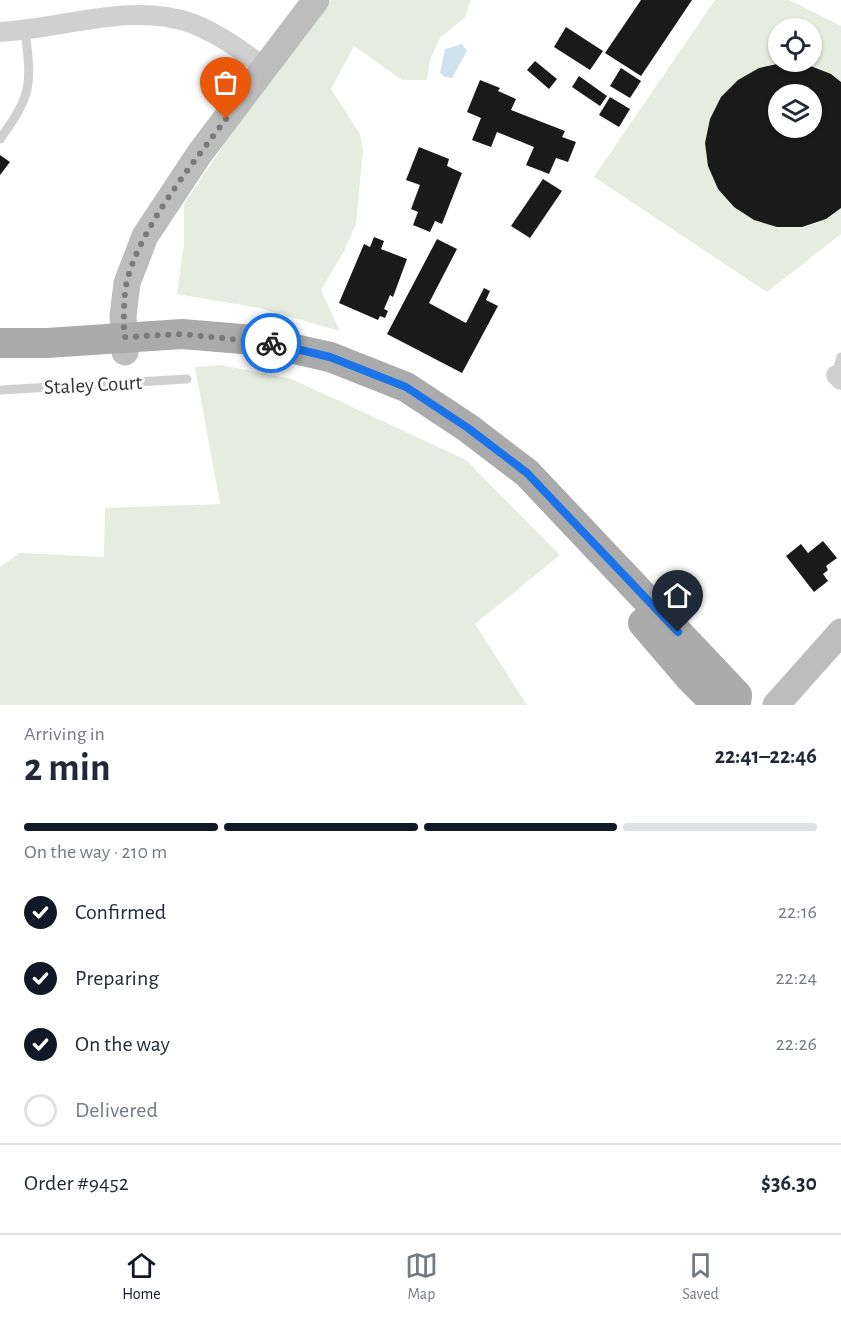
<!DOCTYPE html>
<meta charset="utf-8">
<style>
body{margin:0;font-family:"Alegreya Sans",sans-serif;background:#f6f6f7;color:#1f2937;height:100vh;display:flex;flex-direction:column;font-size:22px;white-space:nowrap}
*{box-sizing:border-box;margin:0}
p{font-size:20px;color:#747a83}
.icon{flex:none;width:33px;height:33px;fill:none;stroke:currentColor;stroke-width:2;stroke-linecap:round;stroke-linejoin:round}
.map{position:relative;height:705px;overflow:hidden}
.side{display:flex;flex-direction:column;background:#fff;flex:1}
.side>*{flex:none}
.controls{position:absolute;left:768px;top:18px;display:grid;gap:12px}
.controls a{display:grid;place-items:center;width:54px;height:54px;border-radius:50%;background:#fff;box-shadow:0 2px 4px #0004;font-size:30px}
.pin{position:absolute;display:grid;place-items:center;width:51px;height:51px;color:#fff;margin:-62px -26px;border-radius:50% 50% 50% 0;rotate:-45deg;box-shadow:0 0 6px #0007}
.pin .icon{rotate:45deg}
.courier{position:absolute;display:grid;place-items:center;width:60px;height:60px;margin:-30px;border:4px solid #1a73e8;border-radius:50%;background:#fff;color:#222;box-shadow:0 2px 8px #0007}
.summary em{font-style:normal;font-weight:600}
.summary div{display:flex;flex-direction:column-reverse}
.summary{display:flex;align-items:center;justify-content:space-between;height:102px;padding:0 24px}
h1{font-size:39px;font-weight:600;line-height:45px}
.bar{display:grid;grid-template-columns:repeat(4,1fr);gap:9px 6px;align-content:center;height:72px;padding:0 24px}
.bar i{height:8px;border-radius:4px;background:#e0e1e3}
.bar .selected{background:#111827}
.bar p{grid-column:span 4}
.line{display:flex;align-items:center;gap:15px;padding:0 24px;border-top:2px solid #e0e1e3}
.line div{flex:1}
ol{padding:0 24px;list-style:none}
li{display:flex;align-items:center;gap:18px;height:66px}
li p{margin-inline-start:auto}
li .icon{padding:6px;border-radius:50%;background:#111827;color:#fff;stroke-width:4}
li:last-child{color:#747a83}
li i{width:33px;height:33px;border:3px solid #e0e1e3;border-radius:50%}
.menu{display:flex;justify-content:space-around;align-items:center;height:84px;border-top:2px solid #e0e1e3;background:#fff;font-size:16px;color:#747a83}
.menu a{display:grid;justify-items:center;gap:3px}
.menu .selected{color:#111827}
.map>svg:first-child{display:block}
.green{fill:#e6ecdf;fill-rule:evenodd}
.water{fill:#cfe2ee}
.building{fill:#1a1a1a;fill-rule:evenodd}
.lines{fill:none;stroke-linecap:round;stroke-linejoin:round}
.lane{stroke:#d0d0d0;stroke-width:9}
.street{stroke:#d0d0d0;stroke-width:20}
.secondary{stroke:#bdbdbd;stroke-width:27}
.primary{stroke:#ababab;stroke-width:30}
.done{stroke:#7a7a7a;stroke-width:6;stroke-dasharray:0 10.8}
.route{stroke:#1a73e8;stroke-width:8}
.labels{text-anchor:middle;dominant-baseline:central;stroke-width:6;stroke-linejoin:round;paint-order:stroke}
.street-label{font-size:21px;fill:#333;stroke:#fff}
</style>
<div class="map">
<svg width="841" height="705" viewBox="0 0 841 705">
<rect width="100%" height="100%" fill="#fff"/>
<!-- green -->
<g class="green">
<path d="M 331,0 L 471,0 L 465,17 L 440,38 L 430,60 L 427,80 L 402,80 L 354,46 L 331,89 L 360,134 L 363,150 L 356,224 L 344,251 L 321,290 L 340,331 L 259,308 L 177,294 L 184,243 L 184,204 L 232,132 Z"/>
<path d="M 715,0 L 789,0 L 841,26 L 841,234 L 767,292 L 594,177 ZM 778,28 L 812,28 L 812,62 L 778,62 ZM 778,94 L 812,94 L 812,128 L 778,128 Z"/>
<path d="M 221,365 L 292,379 L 466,460 L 560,555 L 475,624 L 527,705 L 0,705 L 0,567 L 20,553 L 104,557 L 105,508 L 220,504 L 195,367 Z"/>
</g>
<!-- water -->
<path class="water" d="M 462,44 L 467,51 L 452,78 L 445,77 L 440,73 L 445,49 Z"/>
<!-- building -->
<g class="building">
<path d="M 641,0 L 692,0 L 641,76 L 605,53 Z"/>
<path d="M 566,27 L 603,51 L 590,70 L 554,47 Z"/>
<path d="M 535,61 L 557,79 L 549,89 L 527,70 Z"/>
<path d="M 782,63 L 808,65 L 831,74 L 841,82 L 841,208 L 826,219 L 802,227 L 777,227 L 754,220 L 734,207 L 718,189 L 708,166 L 705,143 L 710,119 L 721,97 L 738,80 L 759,68 ZM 778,94 L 812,94 L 812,128 L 778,128 Z"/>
<path d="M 621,68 L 641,81 L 630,98 L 610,86 Z"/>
<path d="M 579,76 L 607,96 L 600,106 L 572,87 Z"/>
<path d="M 480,80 L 500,88 L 498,91 L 516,99 L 511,110 L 565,131 L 562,137 L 576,142 L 568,162 L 556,158 L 549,174 L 526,165 L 534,147 L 497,132 L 491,147 L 472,140 L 481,118 L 467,112 Z"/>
<path d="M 610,97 L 630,109 L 619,127 L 599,115 Z"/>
<path d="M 419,147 L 449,159 L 447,166 L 462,173 L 442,224 L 435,221 L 430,232 L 413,225 L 418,212 L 411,209 L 420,185 L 406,180 Z"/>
<path d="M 0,155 L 10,162 L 0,175 Z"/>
<path d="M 543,179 L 562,191 L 530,238 L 511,226 Z"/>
<path d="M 374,237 L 384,241 L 381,249 L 407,259 L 393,297 L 390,295 L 384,309 L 388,311 L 385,318 L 380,316 L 378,320 L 339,303 L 364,244 L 370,247 Z"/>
<path d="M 437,239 L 457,249 L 429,303 L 466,323 L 484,288 L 490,291 L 486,300 L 498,306 L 462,373 L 387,334 Z"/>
<path d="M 823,541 L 837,558 L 826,566 L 828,570 L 823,574 L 828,581 L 814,592 L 786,556 L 801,544 L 808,553 Z"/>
</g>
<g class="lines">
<!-- lane -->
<g class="lane">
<path d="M 0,139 C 32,95 32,84 25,31"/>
<path d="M 836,375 L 841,357"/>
<path d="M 0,390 L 187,379"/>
</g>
<!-- street -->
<g class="street">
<path d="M 0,32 C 63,29 129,2 191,23 C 218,33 242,51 265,68"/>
<path d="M 836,375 L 841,380"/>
</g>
<!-- secondary -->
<g class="secondary">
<path d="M 125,352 L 123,316 L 127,283 L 145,236 L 200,153 L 316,0"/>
<path d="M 776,705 L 841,632"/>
</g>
<!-- primary -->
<g class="primary">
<path d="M 0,343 L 47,343 L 182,334 L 254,340 L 330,357 L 406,387 L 468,428 L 527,473 L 737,695 L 736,705"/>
<path d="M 643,623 L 690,678 L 717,705"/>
</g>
</g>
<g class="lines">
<!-- done -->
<path class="done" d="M 226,119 C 193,163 140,228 127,281 C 123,299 124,318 124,337 L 182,334 L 271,343"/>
<!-- route -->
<path class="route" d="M 271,343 L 330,357 L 406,387 L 468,428 L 527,473 L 678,632"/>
</g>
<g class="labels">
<!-- street labels -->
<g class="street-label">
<text transform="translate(93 385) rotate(-3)">Staley Court</text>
</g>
</g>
</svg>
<div class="controls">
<a><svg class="icon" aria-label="locate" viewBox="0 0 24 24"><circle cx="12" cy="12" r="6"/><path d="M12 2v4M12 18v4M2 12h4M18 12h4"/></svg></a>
<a><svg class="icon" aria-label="layers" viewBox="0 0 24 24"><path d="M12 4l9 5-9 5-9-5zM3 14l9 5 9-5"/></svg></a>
</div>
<div class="pin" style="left:226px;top:119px;background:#ea580c"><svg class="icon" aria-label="bag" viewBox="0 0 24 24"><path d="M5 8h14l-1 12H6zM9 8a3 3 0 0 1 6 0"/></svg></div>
<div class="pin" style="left:678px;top:632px;background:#1f2937"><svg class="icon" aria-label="home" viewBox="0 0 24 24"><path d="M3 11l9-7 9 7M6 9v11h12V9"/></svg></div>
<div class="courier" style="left:271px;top:343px"><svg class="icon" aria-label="bike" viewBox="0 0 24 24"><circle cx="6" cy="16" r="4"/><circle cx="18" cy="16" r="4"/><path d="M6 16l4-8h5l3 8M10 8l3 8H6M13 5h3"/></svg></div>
</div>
<section class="side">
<div class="summary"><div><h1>2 min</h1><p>Arriving in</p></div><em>22:41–22:46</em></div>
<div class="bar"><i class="selected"></i><i class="selected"></i><i class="selected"></i><i></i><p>On the way · 210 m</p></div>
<ol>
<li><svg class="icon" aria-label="check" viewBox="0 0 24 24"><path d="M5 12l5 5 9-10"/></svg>Confirmed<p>22:16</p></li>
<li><svg class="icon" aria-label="check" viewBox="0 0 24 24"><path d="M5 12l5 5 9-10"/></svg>Preparing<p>22:24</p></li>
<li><svg class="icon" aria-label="check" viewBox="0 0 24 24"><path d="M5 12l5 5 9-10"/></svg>On the way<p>22:26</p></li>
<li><i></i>Delivered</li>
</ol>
<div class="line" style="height:78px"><div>Order #9452</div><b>$36.30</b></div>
</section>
<nav class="menu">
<a class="selected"><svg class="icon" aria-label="home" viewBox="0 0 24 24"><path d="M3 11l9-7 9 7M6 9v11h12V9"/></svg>Home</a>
<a><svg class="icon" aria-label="map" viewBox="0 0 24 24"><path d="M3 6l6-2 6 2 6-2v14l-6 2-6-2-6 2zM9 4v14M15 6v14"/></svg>Map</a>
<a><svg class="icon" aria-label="saved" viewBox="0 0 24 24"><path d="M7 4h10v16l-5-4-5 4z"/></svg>Saved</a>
</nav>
